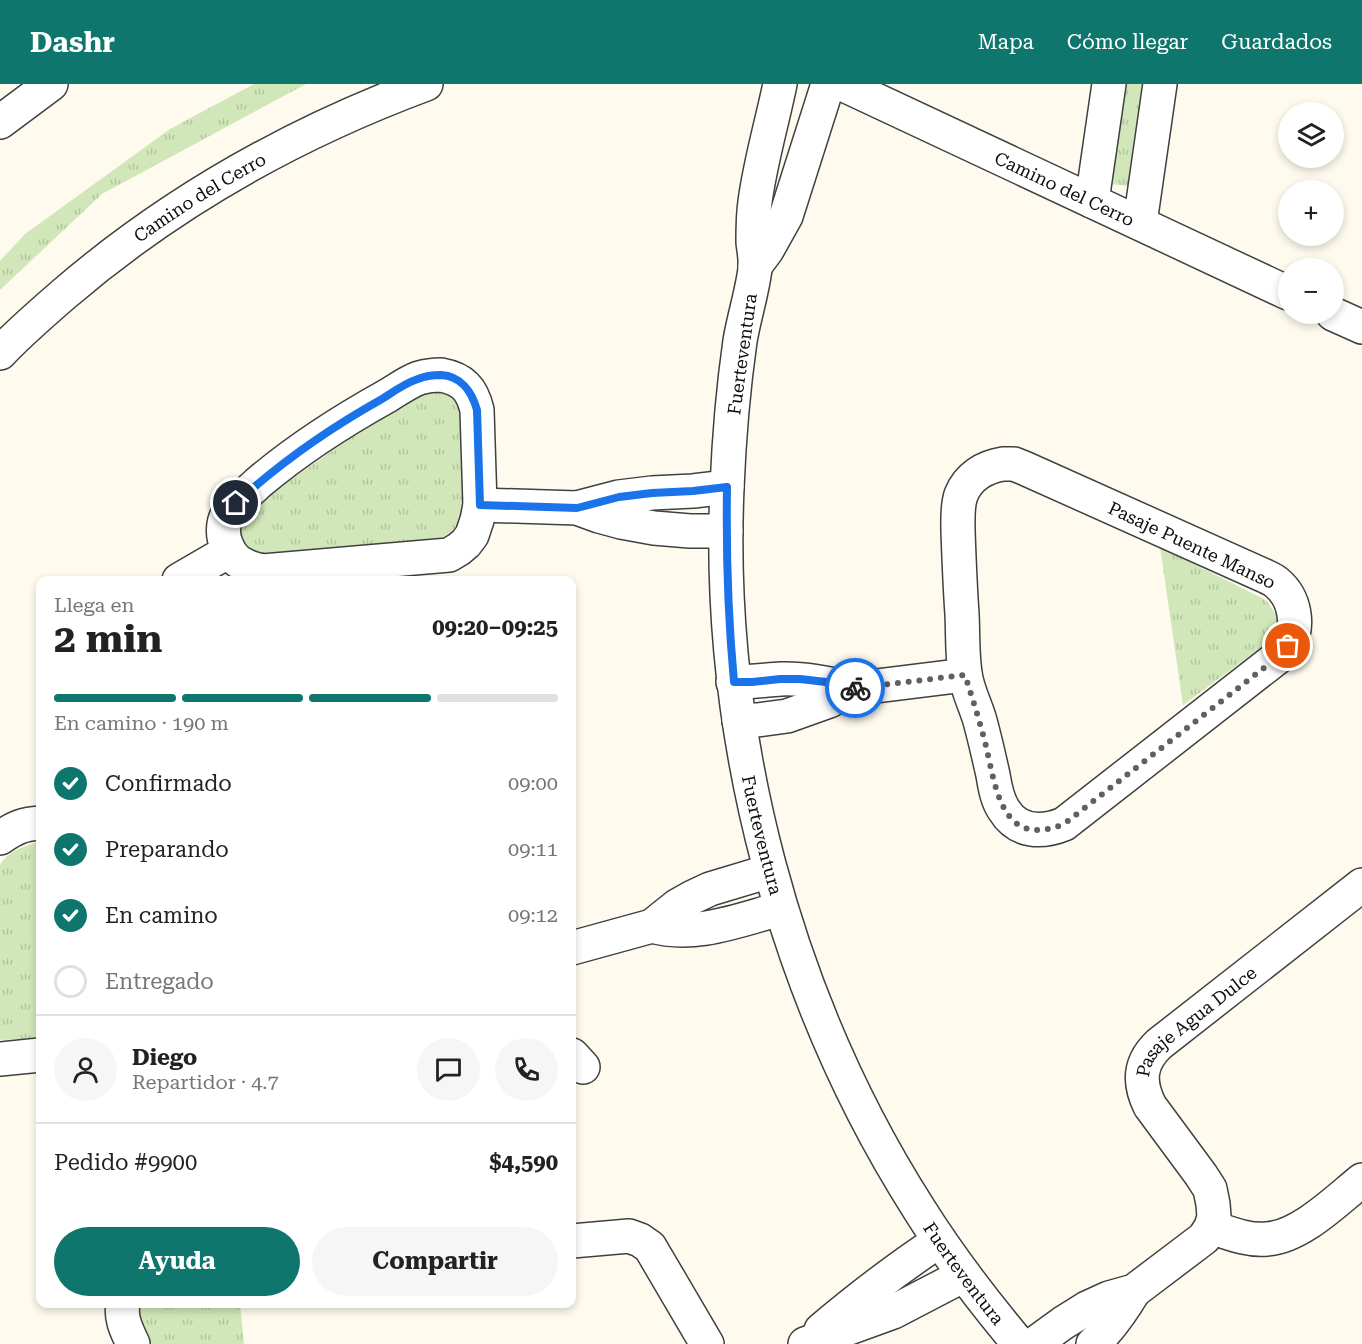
<!DOCTYPE html>
<html lang="es">
<meta charset="utf-8">
<style>
body{margin:0;font-family:"Roboto Serif",serif;background:#f6f6f6;color:#222;height:100vh;display:flex;flex-direction:column;font-size:22px;white-space:nowrap}
*{box-sizing:border-box;margin:0}
p{font-size:20px;color:#767676}
.icon{flex:none;width:33px;height:33px;fill:none;stroke:currentColor;stroke-width:2;stroke-linecap:round;stroke-linejoin:round}
.map{position:relative;flex:1;overflow:hidden}
.sheet{position:absolute;left:36px;top:492px;width:540px;height:732px;display:flex;flex-direction:column;background:#fff;border-radius:12px;box-shadow:0 3px 9px #0003}
.sheet>*{flex:none}
.fabs{position:absolute;left:1278px;top:18px;display:grid;gap:12px}
.fabs a{display:grid;place-items:center;width:66px;height:66px;border-radius:50%;background:#fff;box-shadow:0 3px 9px #0003;font-size:30px}
.pin{position:absolute;display:grid;place-items:center;width:51px;height:51px;color:#fff;margin:-26px;border:3px solid #fff;border-radius:50%;box-shadow:0 2px 6px #0007}
.courier{position:absolute;display:grid;place-items:center;width:60px;height:60px;margin:-30px;border:4px solid #1a73e8;border-radius:50%;background:#fff;color:#222;box-shadow:0 2px 8px #0007}
.head em{font-style:normal;font-weight:700}
.head div{display:flex;flex-direction:column-reverse}
.head{display:flex;align-items:center;justify-content:space-between;height:102px;padding:0 18px}
h1{font-size:39px;font-weight:700;line-height:45px}
.bar{display:grid;grid-template-columns:repeat(4,1fr);gap:9px 6px;align-content:center;height:72px;padding:0 18px}
.bar i{height:8px;border-radius:4px;background:#e0e0e0}
.bar .selected{background:#0f766e}
.bar p{grid-column:span 4}
.line{display:flex;align-items:center;gap:15px;padding:0 18px;border-top:2px solid #e0e0e0}
.line div{flex:1}
.round{display:grid;place-items:center;flex:none;width:63px;height:63px;border-radius:32px;background:#f6f6f6}
ol{padding:0 18px;list-style:none}
li{display:flex;align-items:center;gap:18px;height:66px}
li p{margin-inline-start:auto}
li .icon{padding:6px;border-radius:50%;background:#0f766e;color:#fff;stroke-width:4}
li:last-child{color:#767676}
li i{width:33px;height:33px;border:3px solid #e0e0e0;border-radius:50%}
.primary-button{display:flex;gap:12px;margin-top:auto;padding:12px 18px}
.primary-button a{flex:1;height:69px;border-radius:36px;background:#0f766e;color:#fff;font-size:24px;font-weight:700;line-height:69px;text-align:center}
.primary-button a+a{background:#f6f6f6;color:#222}
header{display:flex;align-items:center;gap:36px;box-sizing:border-box;height:84px;padding:0 30px;background:#0f766e;color:#fff}
header strong{font-size:28px}
nav{display:flex;gap:33px;margin-inline-start:auto;font-size:21px}
.map>svg:first-child{display:block}
.grass{fill:url(#grass-tufts)}
.lines{fill:none;stroke-linecap:round;stroke-linejoin:round}
.minor-casing{stroke:#404040;stroke-width:36}
.tertiary-casing{stroke:#404040;stroke-width:36}
.minor{stroke:#fff;stroke-width:33}
.tertiary{stroke:#fff;stroke-width:33}
.done{stroke:#61605c;stroke-width:6;stroke-dasharray:0 10.8}
.route{stroke:#1a73e8;stroke-width:8}
.labels{text-anchor:middle;dominant-baseline:central;stroke-width:6;stroke-linejoin:round;paint-order:stroke}
.street-label{font-size:18px;fill:#0d0d0d;stroke:#fff}
</style>
<header>
<strong>Dashr</strong>
<nav><a>Mapa</a><a>Cómo llegar</a><a>Guardados</a></nav>
</header>
<div class="map">
<svg width="1362" height="1260" viewBox="0 0 1362 1260">
<defs>
<pattern id="grass-tufts" width="24" height="20" patternUnits="userSpaceOnUse" patternTransform="scale(1.5)"><rect width="24" height="20" fill="#d1e7b9"/><path d="M3 7l-1-3M5 7V3M7 7l1-3M15 17l-1-3M17 17v-4M19 17l1-3" fill="none" stroke="#b2c59e"/></pattern>
</defs>
<rect width="100%" height="100%" fill="#fefbee"/>
<!-- grass -->
<g class="grass">
<path d="M 254,0 L 306,0 L 102,110 L 0,206 L 0,177 L 25,150 L 170,45 Z"/>
<path d="M 1122,0 L 1142,0 L 1130,102 L 1110,100 Z"/>
<path d="M 451,305 L 467,330 L 465,433 L 450,449 L 435,457 L 275,471 C 267,471 257,471 250,467 C 240,462 235,448 241,438 C 244,431 252,425 257,419 L 388,328 L 432,307 Z"/>
<path d="M 1160,463 L 1266,516 L 1280,536 L 1274,554 L 1183,621 Z"/>
<path d="M 34,759 L 40,759 L 40,954 L 0,956 L 0,781 C 7,768 21,764 34,759 Z"/>
<path d="M 134,1220 L 240,1220 L 244,1260 L 148,1260 Z"/>
</g>
<g class="lines">
<!-- minor casing -->
<g class="minor-casing">
<g id="minor">
<path id="s1" d="M 780,0 C 772,39 760,79 755,118 C 753,131 753,145 753,158 C 754,167 756,176 755,185 C 752,209 744,233 740,257 C 733,306 729,355 727,404 C 716,653 785,915 919,1125 C 949,1173 983,1217 1019,1260"/>
<path d="M 0,38 L 51,0"/>
<path d="M 1092,117 L 1109,0"/>
<path d="M 1140,139 L 1160,0"/>
<path d="M 755,182 L 767,166 L 786,132 L 828,0"/>
<path d="M 441,291 C 463,295 472,305 477,326 L 480,421 L 477,436 L 472,451 L 466,459 L 459,465 L 449,471 L 263,487 C 247,484 233,478 227,462 C 222,452 222,438 229,428 C 236,417 249,408 258,399 C 297,366 342,337 387,312 C 397,306 408,298 419,294 C 426,292 434,291 441,291 Z"/>
<path d="M 1003,380 L 1014,380 L 1024,384 L 1265,492 C 1269,494 1274,496 1277,499 C 1295,514 1300,542 1288,562 C 1285,566 1281,569 1278,573 L 1064,740 C 1042,749 1018,749 1004,726 C 997,716 995,703 993,691 C 989,673 985,655 980,637 C 976,622 967,606 965,589 C 962,570 963,549 962,530 C 960,502 959,475 958,447 C 958,436 957,422 961,411 C 968,393 984,383 1003,380 Z"/>
<path d="M 480,421 L 577,424 L 599,432 L 621,438 L 654,444 L 690,447 L 726,447"/>
<path d="M 577,424 L 619,413 L 652,409 L 693,407 L 727,403"/>
<path d="M 179,496 L 229,467"/>
<path d="M 733,598 C 751,598 765,596 781,595 C 805,594 829,599 852,605"/>
<path d="M 739,637 L 757,636 L 787,632 L 829,617 L 852,605 L 965,591"/>
<path d="M 0,754 C 14,744 23,740 40,739"/>
<path d="M 652,842 C 695,854 739,836 780,825"/>
<path d="M 572,864 L 652,842 L 677,822 L 693,813 L 710,805 L 770,787"/>
<path d="M 572,971 L 583,983"/>
<path d="M 0,975 L 40,971"/>
<path d="M 1211,1143 C 1229,1149 1248,1157 1267,1155 C 1300,1153 1336,1117 1362,1096"/>
<path d="M 572,1157 L 629,1152 L 640,1156 L 650,1163 L 707,1260"/>
<path d="M 123,1220 C 120,1234 127,1247 133,1260"/>
<path d="M 821,1246 C 859,1214 898,1184 939,1157"/>
<path d="M 805,1260 L 893,1228 L 964,1191"/>
<path id="s2" d="M 1034,1260 L 1063,1239 L 1087,1224 L 1109,1214 L 1134,1207 L 1204,1154 L 1211,1143 L 1214,1133 L 1213,1120 L 1210,1105 L 1201,1091 L 1150,1022 C 1138,998 1139,979 1159,960 L 1362,801"/>
<path d="M 1093,1260 C 1110,1245 1122,1227 1134,1207"/>
</g>
</g>
<!-- tertiary casing -->
<g class="tertiary-casing">
<g id="tertiary">
<path id="s3" d="M 842,0 L 1288,209"/>
<path d="M 1333,230 L 1362,243"/>
<path id="s4" d="M 0,269 C 20,248 42,229 64,210 C 171,118 294,49 426,0"/>
</g>
</g>
<!-- minor -->
<use href="#minor" class="minor"/>
<!-- tertiary -->
<use href="#tertiary" class="tertiary"/>
</g>
<g class="lines">
<!-- done -->
<path class="done" d="M 855,604 L 965,591 C 972,613 979,635 985,658 C 996,702 1000,766 1064,740 L 1278,573 L 1288,562"/>
<!-- route -->
<path class="route" d="M 236,419 C 280,379 330,344 382,315 C 393,308 405,299 418,295 C 425,292 433,291 441,291 C 461,292 472,308 477,326 L 480,421 L 577,424 L 619,413 L 652,409 L 693,407 L 727,403 C 726,469 728,533 734,598 L 752,598 L 780,595 L 800,595 L 826,598 L 855,604"/>
</g>
<g class="labels">
<!-- street labels -->
<g class="street-label">
<text stroke="none"><textPath href="#s3" startOffset="246">Camino del Cerro</textPath></text>
<text stroke="none"><textPath href="#s4" startOffset="254">Camino del Cerro</textPath></text>
<text transform="translate(742 270) rotate(-82)">Fuerteventura</text>
<text transform="translate(1192 461) rotate(25)">Pasaje Puente Manso</text>
<text stroke="none"><textPath href="#s1" startOffset="759">Fuerteventura</textPath></text>
<text stroke="none"><textPath href="#s2" startOffset="466">Pasaje Agua Dulce</textPath></text>
<text stroke="none"><textPath href="#s1" startOffset="1245">Fuerteventura</textPath></text>
</g>
</g>
</svg>
<div class="fabs">
<a><svg class="icon" aria-label="layers" viewBox="0 0 24 24"><path d="M12 4l9 5-9 5-9-5zM3 14l9 5 9-5"/></svg></a>
<a>+</a>
<a>−</a>
</div>
<div class="pin" style="left:1288px;top:562px;background:#ea580c"><svg class="icon" aria-label="bag" viewBox="0 0 24 24"><path d="M5 8h14l-1 12H6zM9 8a3 3 0 0 1 6 0"/></svg></div>
<div class="pin" style="left:236px;top:419px;background:#1f2937"><svg class="icon" aria-label="home" viewBox="0 0 24 24"><path d="M3 11l9-7 9 7M6 9v11h12V9"/></svg></div>
<div class="courier" style="left:855px;top:604px"><svg class="icon" aria-label="bike" viewBox="0 0 24 24"><circle cx="6" cy="16" r="4"/><circle cx="18" cy="16" r="4"/><path d="M6 16l4-8h5l3 8M10 8l3 8H6M13 5h3"/></svg></div>
<section class="sheet">
<div class="head"><div><h1>2 min</h1><p>Llega en</p></div><em>09:20–09:25</em></div>
<div class="bar"><i class="selected"></i><i class="selected"></i><i class="selected"></i><i></i><p>En camino · 190 m</p></div>
<ol>
<li><svg class="icon" aria-label="check" viewBox="0 0 24 24"><path d="M5 12l5 5 9-10"/></svg>Confirmado<p>09:00</p></li>
<li><svg class="icon" aria-label="check" viewBox="0 0 24 24"><path d="M5 12l5 5 9-10"/></svg>Preparando<p>09:11</p></li>
<li><svg class="icon" aria-label="check" viewBox="0 0 24 24"><path d="M5 12l5 5 9-10"/></svg>En camino<p>09:12</p></li>
<li><i></i>Entregado</li>
</ol>
<div class="line" style="height:108px"><a class="round"><svg class="icon" aria-label="person" viewBox="0 0 24 24"><circle cx="12" cy="8" r="4"/><path d="M4 21q1-7 8-7t8 7"/></svg></a><div><b>Diego</b><p>Repartidor · 4.7</p></div><a class="round"><svg class="icon" aria-label="chat" viewBox="0 0 24 24"><path d="M4 5h16v11H9l-5 4z"/></svg></a><a class="round"><svg class="icon" aria-label="phone" viewBox="0 0 24 24"><path d="M5 4h4l2 5-3 2q2 4 5 5l2-3 5 2v4C11 20 4 13 5 4z"/></svg></a></div>
<div class="line" style="height:78px"><div>Pedido #9900</div><b>$4,590</b></div>
<div class="primary-button"><a>Ayuda</a><a>Compartir</a></div>
</section>
</div>
